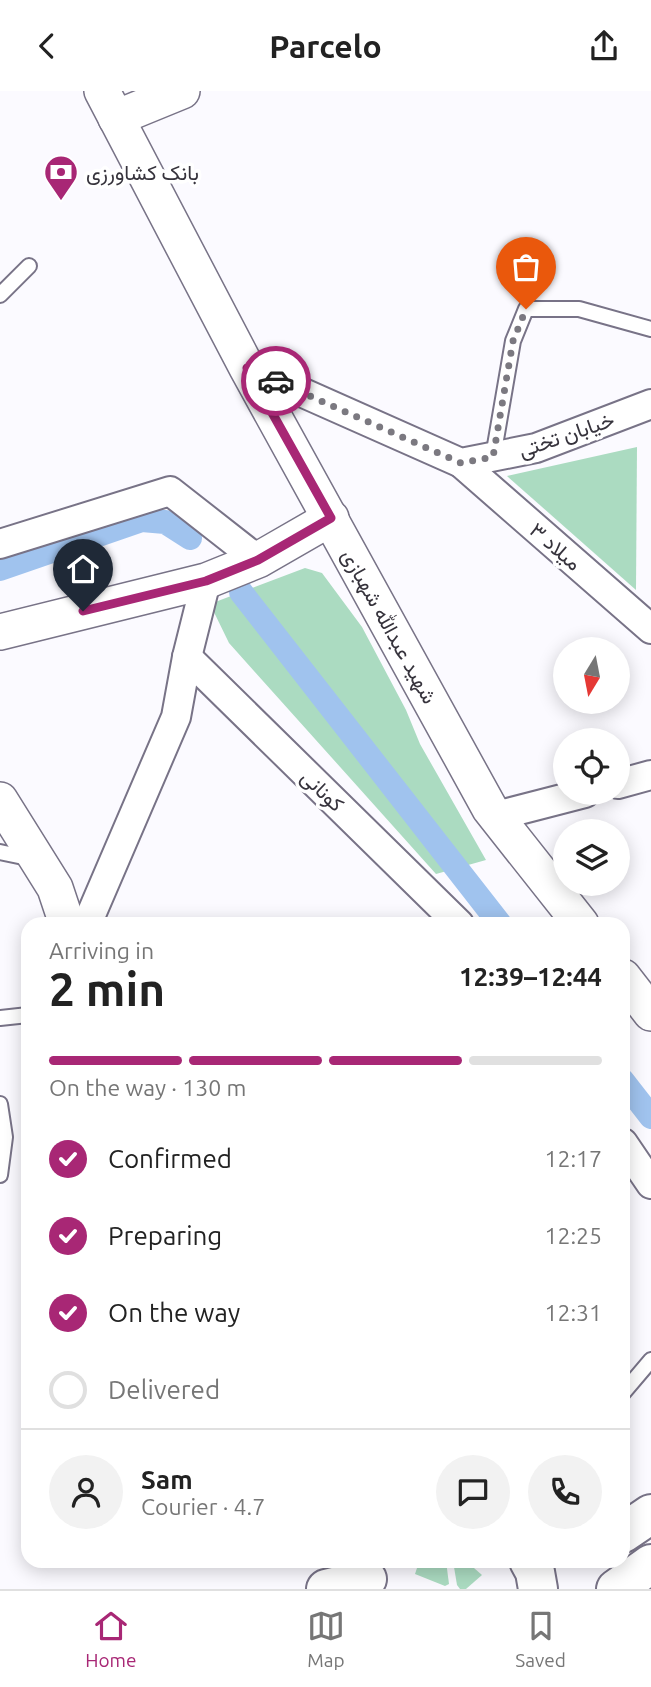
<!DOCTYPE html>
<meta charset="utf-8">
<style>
body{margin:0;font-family:Ubuntu,Vazirmatn,sans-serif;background:#f2f2f2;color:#222;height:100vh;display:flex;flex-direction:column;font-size:26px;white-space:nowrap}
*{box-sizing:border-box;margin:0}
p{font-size:23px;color:#767676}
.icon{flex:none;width:38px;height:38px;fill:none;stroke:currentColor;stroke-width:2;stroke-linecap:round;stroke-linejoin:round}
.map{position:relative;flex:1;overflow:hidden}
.sheet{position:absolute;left:21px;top:826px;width:609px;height:651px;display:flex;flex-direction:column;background:#fff;border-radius:21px;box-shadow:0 4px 18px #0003}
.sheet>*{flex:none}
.needle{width:46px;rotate:190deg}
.tools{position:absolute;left:553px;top:546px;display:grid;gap:14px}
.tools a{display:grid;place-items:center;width:77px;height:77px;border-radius:50%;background:#fff;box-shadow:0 4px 18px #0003;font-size:35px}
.pin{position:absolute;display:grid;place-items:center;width:60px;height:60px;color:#fff;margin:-72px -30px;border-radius:50% 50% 50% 0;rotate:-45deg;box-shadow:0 0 7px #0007}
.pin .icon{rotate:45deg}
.courier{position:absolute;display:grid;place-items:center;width:70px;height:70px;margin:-35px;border:5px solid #a82775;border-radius:50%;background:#fff;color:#222;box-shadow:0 2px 9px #0007}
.headline em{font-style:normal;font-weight:700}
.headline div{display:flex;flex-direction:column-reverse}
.headline{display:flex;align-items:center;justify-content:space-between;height:119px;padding:0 28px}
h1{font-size:46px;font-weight:700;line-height:52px}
.bar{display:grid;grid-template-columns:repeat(4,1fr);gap:10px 7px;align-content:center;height:84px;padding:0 28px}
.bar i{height:9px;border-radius:5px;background:#e0e0e0}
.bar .current{background:#a82775}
.bar p{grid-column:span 4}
.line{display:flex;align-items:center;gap:18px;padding:0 28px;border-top:2px solid #e0e0e0}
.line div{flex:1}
.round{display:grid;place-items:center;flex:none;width:74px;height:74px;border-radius:37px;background:#f2f2f2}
ol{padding:0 28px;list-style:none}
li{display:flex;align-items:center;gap:21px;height:77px}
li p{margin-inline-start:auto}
li .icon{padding:7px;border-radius:50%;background:#a82775;color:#fff;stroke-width:4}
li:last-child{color:#767676}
li i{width:38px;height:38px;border:4px solid #e0e0e0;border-radius:50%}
header{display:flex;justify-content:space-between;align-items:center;height:91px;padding:0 28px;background:#fff;font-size:32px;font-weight:700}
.tabs{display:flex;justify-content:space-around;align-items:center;height:98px;border-top:2px solid #e0e0e0;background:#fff;font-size:19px;color:#767676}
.tabs a{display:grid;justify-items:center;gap:4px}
.tabs .current{color:#a82775}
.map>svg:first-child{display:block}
.green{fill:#abdbc1}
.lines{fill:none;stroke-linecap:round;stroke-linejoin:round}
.canal{stroke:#a0c3ee;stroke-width:24}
.service-casing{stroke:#787387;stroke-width:18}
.minor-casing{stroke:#787387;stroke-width:32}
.tertiary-casing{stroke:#787387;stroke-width:38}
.primary-casing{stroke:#787387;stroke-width:42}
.service{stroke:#fff;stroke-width:14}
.minor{stroke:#fff;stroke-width:28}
.tertiary{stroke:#fff;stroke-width:35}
.primary{stroke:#fff;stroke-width:38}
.done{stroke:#7b7980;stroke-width:7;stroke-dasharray:0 12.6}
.route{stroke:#a82775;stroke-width:9}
.labels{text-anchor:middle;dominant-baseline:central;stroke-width:7;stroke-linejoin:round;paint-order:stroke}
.poi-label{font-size:21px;fill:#36333c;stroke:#fff;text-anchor:start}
.street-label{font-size:21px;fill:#36333c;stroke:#fff}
</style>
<header><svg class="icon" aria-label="back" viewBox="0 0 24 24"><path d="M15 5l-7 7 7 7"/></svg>Parcelo<svg class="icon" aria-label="share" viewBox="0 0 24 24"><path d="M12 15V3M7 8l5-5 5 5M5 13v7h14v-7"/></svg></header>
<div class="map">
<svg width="651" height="1498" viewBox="0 0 651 1498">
<rect width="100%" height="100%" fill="#fbfaff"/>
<!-- green -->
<g class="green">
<path d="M 637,356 L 636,499 L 507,385 Z"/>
<path d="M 305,477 L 322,482 L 362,536 L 406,619 L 420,653 L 486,769 L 436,783 L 229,552 L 210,513 Z"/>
<path d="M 427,1470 L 446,1470 L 449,1493 L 445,1495 L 415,1483 L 417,1477 Z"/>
<path d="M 453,1470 L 466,1470 L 482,1484 L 466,1498 L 460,1498 L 457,1494 Z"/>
</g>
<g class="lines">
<!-- canal -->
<g class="canal">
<path d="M 0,478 L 142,429 L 165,431 L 190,447"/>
<path d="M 241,501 L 500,833"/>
<path d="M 623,990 L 651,1026"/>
</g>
<!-- service casing -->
<g class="service-casing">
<g id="service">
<path d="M 0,204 L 29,175"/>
<path d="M 493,366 L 513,250 L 526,218 L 579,218 L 651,238"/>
<path d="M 0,761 L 33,768"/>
<path d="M 0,927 L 28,924"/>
<path d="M 0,1013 L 5,1046 L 0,1084"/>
<path d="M 623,1302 L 651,1269"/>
</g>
</g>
<!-- minor casing -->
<g class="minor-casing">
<g id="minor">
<path d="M 247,277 L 461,372 L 536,357 L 651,313"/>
<path d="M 461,372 L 651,538"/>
<path d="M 0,453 L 170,400 L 258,469"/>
<path d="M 187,566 L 459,833"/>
<path d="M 618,693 L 651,684"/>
<path d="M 496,725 L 585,702"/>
<path d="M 87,833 L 176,626 L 187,566 L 206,490"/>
<path d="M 623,1052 L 651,1093"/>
</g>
</g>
<!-- tertiary casing -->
<g class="tertiary-casing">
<g id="tertiary">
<path d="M 102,0 L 247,277 L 490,718 L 581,833"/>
<path d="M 116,27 L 182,0"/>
<path d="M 0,541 L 206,490 L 258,469 L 331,427"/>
<path d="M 0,709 L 55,797 L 67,833"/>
<path d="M 623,886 L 651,922"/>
</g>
</g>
<!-- primary casing -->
<g class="primary-casing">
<g id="primary">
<path d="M 623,1442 L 651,1423"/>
<path d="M 529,1470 L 535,1481 L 538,1498"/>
<path d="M 326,1498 L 367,1488"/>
<path d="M 616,1498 L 651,1473"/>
</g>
</g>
<!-- service -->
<use href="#service" class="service"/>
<!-- minor -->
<use href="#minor" class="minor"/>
<!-- tertiary -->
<use href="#tertiary" class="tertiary"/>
<!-- primary -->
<use href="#primary" class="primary"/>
</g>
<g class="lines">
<!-- done -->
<path class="done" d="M 276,290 L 461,372 L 493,366 L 513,250 L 526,218"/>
<!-- route -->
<path class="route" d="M 83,520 L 206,490 L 258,469 L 331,427 L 247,277 L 276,290"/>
</g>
<!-- icons -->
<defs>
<g id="bank-pin" transform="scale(1.75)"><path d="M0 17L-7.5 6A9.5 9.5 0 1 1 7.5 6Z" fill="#a82775" stroke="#fff"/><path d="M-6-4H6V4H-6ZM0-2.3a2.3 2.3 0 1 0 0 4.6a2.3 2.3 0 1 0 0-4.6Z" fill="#fff"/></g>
</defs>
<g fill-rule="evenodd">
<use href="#bank-pin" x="61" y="81"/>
</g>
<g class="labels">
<!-- poi labels -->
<g class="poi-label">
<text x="86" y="81">بانک کشاورزی</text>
</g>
<!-- street labels -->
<g class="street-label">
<text transform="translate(566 343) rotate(-19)">خیابان تختی</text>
<text transform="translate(556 455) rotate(41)">میلاد ۳</text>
<text transform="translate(390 535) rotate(61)">شهید عبدالله شهبازی</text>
<text transform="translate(323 699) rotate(44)">کونانی</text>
</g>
</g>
</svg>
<div class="tools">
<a><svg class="needle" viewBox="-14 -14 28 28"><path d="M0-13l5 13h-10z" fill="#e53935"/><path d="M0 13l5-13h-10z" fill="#767676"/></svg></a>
<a><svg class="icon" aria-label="locate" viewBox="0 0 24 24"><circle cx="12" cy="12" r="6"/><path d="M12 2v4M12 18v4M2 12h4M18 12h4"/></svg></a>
<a><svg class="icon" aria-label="layers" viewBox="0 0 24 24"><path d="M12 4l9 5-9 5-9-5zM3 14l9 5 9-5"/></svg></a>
</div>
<div class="pin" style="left:526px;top:218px;background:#ea580c"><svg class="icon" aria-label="bag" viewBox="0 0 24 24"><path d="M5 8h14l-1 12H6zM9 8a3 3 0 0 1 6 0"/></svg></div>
<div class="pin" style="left:83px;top:520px;background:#1f2937"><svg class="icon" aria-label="home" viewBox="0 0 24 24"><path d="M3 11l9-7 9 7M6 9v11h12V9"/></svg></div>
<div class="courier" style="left:276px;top:290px"><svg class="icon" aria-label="car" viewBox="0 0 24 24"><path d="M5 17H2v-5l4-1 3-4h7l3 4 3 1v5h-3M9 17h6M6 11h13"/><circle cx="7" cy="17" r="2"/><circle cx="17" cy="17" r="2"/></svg></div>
<section class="sheet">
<div class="headline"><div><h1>2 min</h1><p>Arriving in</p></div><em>12:39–12:44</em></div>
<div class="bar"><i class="current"></i><i class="current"></i><i class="current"></i><i></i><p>On the way · 130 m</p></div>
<ol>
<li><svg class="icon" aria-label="check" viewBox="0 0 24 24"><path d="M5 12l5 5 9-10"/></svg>Confirmed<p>12:17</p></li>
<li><svg class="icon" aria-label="check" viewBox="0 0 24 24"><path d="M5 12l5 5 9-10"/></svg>Preparing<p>12:25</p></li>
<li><svg class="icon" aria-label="check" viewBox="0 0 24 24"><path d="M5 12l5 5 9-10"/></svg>On the way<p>12:31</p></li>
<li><i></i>Delivered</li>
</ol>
<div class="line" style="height:126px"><a class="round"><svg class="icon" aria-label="person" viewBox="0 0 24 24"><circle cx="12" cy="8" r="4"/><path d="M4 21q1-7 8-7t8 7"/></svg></a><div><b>Sam</b><p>Courier · 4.7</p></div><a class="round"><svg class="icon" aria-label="chat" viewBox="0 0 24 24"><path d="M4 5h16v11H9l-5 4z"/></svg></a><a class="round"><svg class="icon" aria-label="phone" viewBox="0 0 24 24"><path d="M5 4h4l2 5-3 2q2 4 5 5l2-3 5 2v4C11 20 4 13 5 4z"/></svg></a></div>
</section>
</div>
<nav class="tabs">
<a class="current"><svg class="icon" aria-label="home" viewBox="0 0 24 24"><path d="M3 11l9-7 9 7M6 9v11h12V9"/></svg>Home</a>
<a><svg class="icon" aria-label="map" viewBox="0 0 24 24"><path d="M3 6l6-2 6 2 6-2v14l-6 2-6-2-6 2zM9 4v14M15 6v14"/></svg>Map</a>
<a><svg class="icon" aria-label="saved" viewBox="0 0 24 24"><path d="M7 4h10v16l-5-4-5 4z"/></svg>Saved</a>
</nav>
